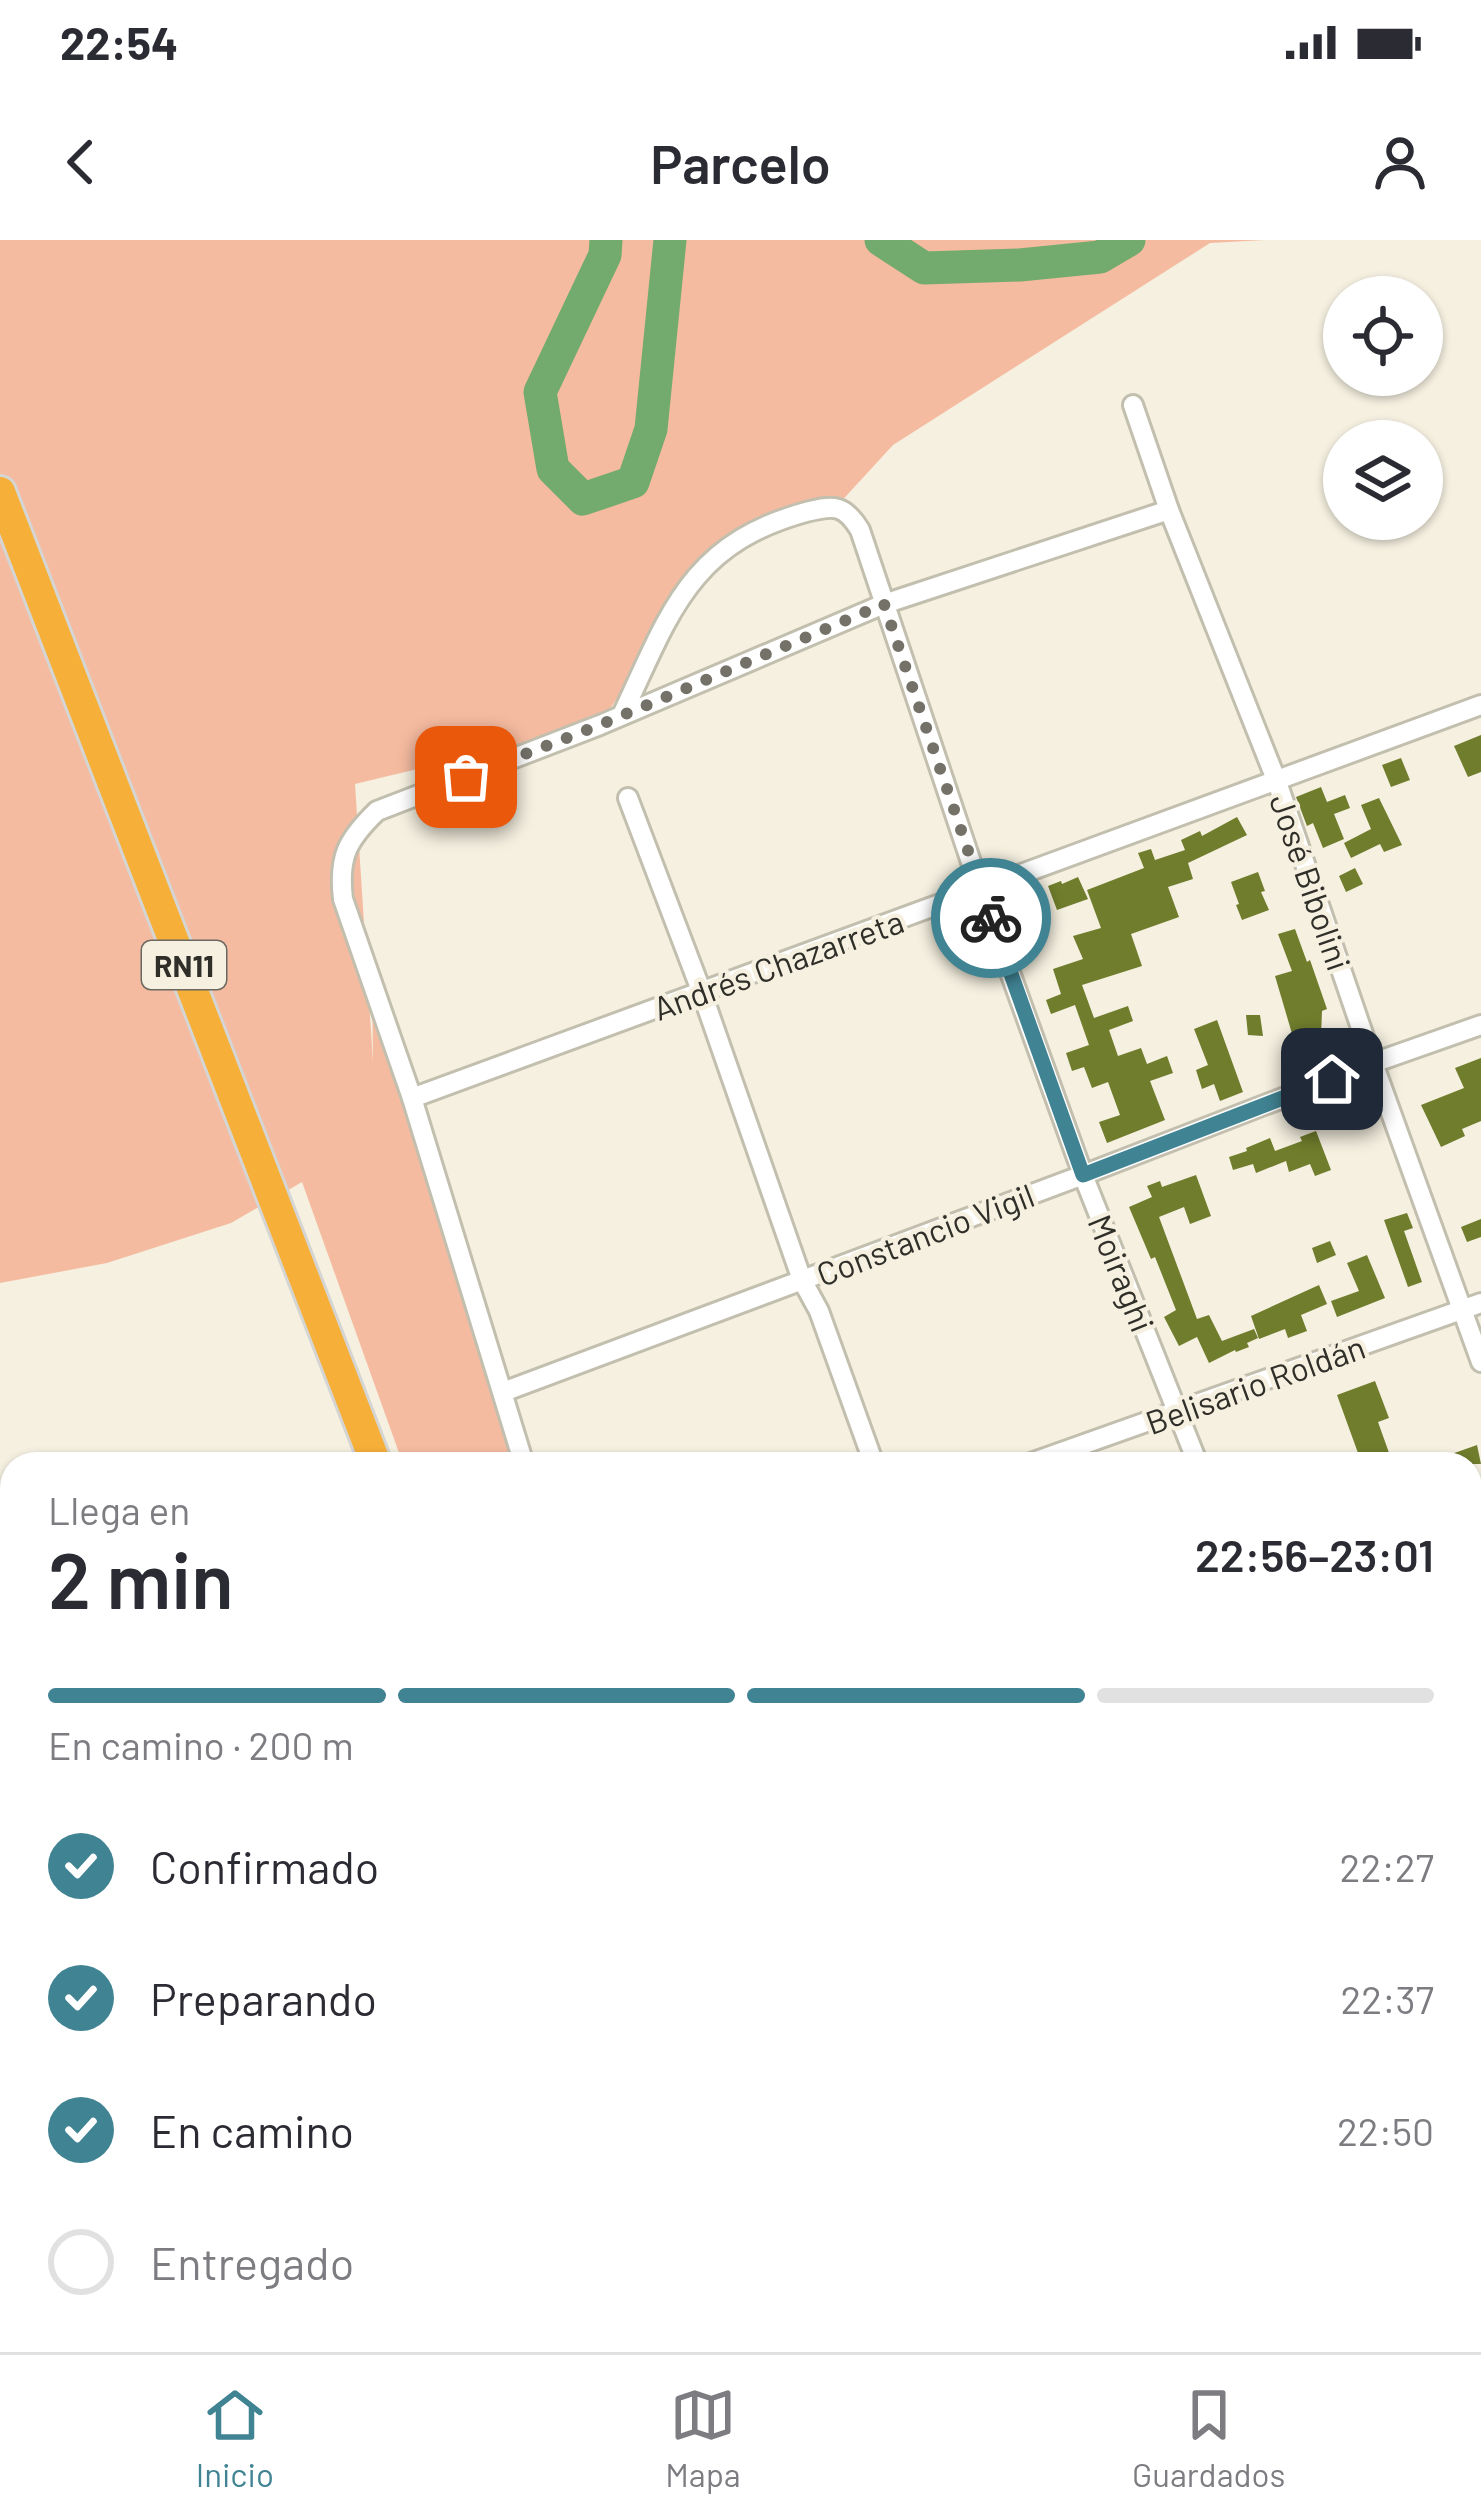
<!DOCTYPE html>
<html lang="es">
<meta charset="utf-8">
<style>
body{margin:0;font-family:Barlow,sans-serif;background:#f7f7f7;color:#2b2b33;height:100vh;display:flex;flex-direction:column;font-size:45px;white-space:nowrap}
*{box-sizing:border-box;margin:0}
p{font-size:39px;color:#7c7c81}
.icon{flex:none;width:66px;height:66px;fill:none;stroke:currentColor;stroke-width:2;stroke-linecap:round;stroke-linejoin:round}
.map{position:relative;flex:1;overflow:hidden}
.details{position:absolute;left:0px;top:1212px;width:1482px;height:900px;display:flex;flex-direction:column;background:#fff;border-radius:36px 36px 0 0;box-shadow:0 3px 9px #0004}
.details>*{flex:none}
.tools{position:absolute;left:1323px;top:36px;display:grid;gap:24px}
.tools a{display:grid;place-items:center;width:120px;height:120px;border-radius:50%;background:#fff;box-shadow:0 3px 9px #0004;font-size:60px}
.pin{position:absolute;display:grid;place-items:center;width:102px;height:102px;color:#fff;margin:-51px;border-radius:24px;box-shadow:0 6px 18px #0006}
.courier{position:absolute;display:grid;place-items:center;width:120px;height:120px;margin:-60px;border:9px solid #408393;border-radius:50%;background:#fff;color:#222;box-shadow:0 3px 15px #0007}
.overview em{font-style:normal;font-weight:600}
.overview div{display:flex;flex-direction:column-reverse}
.overview{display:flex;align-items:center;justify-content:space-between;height:204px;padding:0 48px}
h1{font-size:78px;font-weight:600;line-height:90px}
.bar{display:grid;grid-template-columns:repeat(4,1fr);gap:18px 12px;align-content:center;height:144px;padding:0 48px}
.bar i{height:15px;border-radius:9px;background:#e1e1e2}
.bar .active{background:#408393}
.bar p{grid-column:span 4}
ol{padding:0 48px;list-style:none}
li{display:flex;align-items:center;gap:36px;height:132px}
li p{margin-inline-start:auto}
li .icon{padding:12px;border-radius:50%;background:#408393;color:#fff;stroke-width:4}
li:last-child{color:#7c7c81}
li i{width:66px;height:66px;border:6px solid #e1e1e2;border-radius:50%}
.status{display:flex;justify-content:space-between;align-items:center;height:84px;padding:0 60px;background:#fff;direction:ltr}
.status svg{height:33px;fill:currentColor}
header{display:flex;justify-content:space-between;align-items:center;height:156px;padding:0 48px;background:#fff;font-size:54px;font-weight:600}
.dock{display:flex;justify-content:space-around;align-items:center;height:168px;border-top:3px solid #e1e1e2;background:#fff;font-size:33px;color:#7c7c81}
.dock a{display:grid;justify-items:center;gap:6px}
.dock .active{color:#408393}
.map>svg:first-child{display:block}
.green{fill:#f5bba0}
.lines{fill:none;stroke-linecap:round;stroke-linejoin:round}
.river{stroke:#72ab6d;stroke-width:33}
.building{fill:#6f7d2c}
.minor-casing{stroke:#c3bfaf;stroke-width:24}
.secondary-casing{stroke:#c3bfaf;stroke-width:33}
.primary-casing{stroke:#d5d5d4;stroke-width:36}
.trunk-casing{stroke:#d5d5d4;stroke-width:36}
.minor{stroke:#fff;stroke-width:18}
.secondary{stroke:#fbe2b5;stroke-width:27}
.primary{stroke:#f8c46b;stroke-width:30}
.trunk{stroke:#f6b03a;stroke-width:30}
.done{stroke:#747268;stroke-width:12;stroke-dasharray:0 21.6}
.route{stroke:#408393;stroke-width:15}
.labels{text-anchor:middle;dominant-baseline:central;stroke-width:9;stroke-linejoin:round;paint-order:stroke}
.shield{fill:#f5f0e0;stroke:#6a685f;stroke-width:3}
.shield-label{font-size:30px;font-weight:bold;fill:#2f2e28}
.street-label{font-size:33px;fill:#2f2e28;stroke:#f5f0e0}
</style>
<div class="status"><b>22:54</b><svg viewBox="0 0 49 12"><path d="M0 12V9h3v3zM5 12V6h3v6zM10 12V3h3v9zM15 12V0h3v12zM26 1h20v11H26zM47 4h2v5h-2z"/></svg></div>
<header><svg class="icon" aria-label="back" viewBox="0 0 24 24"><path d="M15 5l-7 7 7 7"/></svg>Parcelo<svg class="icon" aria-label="person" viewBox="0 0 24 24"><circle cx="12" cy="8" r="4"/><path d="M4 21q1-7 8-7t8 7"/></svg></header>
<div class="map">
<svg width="1481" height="2112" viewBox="0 0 1481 2112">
<rect width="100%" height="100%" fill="#f5f0e0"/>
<!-- green -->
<g class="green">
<path d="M 0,0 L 1265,0 L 1210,3 L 893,205 L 836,267 L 773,281 L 692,339 L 600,485 L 355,544 L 373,822 L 372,741 L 524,1224 L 403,1224 L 302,942 L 231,983 L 107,1023 L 0,1043 Z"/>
<path d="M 12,2014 L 12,2092 L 0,2098 L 0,2018 Z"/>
<path d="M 114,2100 L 186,2100 L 179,2112 L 75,2112 Z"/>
<path d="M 221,2100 L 341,2100 L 314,2112 L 211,2112 Z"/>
<path d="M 580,2100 L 803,2100 L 807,2112 L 581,2112 Z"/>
</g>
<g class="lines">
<!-- river -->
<g class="river">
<path d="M 606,0 L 605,15 L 540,152 L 553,229 L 583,259 L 633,242 L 651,189 L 670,0"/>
<path d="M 881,0 L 924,28 L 1020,25 L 1100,17 L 1129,0"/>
</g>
</g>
<!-- building -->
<g class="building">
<path d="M 1481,495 L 1481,532 L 1468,537 L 1454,506 Z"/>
<path d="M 1401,518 L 1410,540 L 1391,547 L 1382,525 Z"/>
<path d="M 1321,547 L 1327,562 L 1345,555 L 1350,568 L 1334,574 L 1344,599 L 1323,608 L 1313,583 L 1307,586 L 1296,557 Z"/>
<path d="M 1379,558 L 1402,605 L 1384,612 L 1380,604 L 1351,618 L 1344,603 L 1371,589 L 1361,565 Z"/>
<path d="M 1237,577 L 1247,595 L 1188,623 L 1193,639 L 1168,647 L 1179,677 L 1131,694 L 1142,726 L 1082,745 L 1094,778 L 1128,766 L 1133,781 L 1109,790 L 1118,816 L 1141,808 L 1147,824 L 1167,816 L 1173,833 L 1150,841 L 1165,880 L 1107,903 L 1099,882 L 1120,875 L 1108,842 L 1092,848 L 1084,827 L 1072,831 L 1066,813 L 1089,805 L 1075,765 L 1051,774 L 1046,760 L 1061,754 L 1053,729 L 1083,719 L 1073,696 L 1101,688 L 1087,650 L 1144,628 L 1138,613 L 1151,609 L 1155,620 L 1185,610 L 1181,600 L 1200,591 L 1202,596 Z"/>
<path d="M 1355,628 L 1363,644 L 1346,652 L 1339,636 Z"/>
<path d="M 1258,632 L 1265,651 L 1261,652 L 1269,670 L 1242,680 L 1236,665 L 1239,664 L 1231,642 Z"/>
<path d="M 1078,637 L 1088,659 L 1057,670 L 1048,646 L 1061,641 L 1062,644 Z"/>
<path d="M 1295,689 L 1307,722 L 1310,720 L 1327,769 L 1322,771 L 1321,796 L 1293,797 L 1275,736 L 1292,731 L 1278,694 Z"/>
<path d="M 1246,775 L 1260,775 L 1263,796 L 1248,795 Z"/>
<path d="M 1217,780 L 1243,852 L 1220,861 L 1214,844 L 1202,849 L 1196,830 L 1208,825 L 1194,789 Z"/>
<path d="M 1481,818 L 1481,881 L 1462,889 L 1465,896 L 1441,907 L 1421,865 L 1464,848 L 1455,828 Z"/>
<path d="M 1316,891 L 1331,930 L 1315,936 L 1310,924 L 1289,932 L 1286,921 L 1256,933 L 1253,924 L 1233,930 L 1229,917 L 1247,911 L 1246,908 L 1270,898 L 1275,911 L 1302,901 L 1300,897 Z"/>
<path d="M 1196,935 L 1211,976 L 1190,984 L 1184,967 L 1159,977 L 1197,1079 L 1209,1075 L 1222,1101 L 1254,1089 L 1258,1098 L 1247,1103 L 1249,1107 L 1236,1112 L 1235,1110 L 1209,1123 L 1197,1097 L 1179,1106 L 1164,1077 L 1176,1070 L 1155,1017 L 1151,1019 L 1129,967 L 1152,957 L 1147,946 L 1160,941 L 1162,947 Z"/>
<path d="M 1407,973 L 1413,988 L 1404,991 L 1422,1042 L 1408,1047 L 1384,980 Z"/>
<path d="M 1481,979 L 1481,997 L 1467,1002 L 1461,987 Z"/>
<path d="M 1330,1001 L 1336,1015 L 1317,1023 L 1312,1008 Z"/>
<path d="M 1367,1015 L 1385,1058 L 1337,1077 L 1331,1061 L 1359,1051 L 1347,1023 Z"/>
<path d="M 1319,1045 L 1327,1064 L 1301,1075 L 1307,1091 L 1288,1098 L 1285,1089 L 1259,1099 L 1251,1076 Z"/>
<path d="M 1375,1141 L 1389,1178 L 1378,1182 L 1393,1224 L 1362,1224 L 1337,1155 Z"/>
<path d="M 1477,1205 L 1481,1224 L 1429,1224 L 1429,1222 Z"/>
</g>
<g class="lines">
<!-- minor casing -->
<g class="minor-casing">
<g id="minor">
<path d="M 1133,165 L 1169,270 L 1277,542 L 1373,823 L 1481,1122"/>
<path d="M 622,475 C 669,376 688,304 806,272 C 834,265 844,264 860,290 L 980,649 L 1083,935 L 1198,1224"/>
<path d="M 628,558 L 702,753 L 802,1040 L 819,1071 L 874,1224"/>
<path d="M 412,858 L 1481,465"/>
<path d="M 503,1152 L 1083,935 L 1373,823 L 1481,785"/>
<path d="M 524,1224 L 412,858 L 343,659 C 338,617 347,600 377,571 L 600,485 L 884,364 L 1169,270"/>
<path d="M 1028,1224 L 1481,1063"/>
<path d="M 1470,1366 L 1481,1362"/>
<path d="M 0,1530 L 12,1564"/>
<path d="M 0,1633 L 12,1629"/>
<path d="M 1470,1667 L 1481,1663"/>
<path d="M 1470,1969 L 1481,1999"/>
<path d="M 1193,2100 L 1197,2112"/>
<path d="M 1058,2112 L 1091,2100"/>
</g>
</g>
<!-- secondary casing -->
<g class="secondary-casing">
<g id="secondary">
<path d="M 534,2100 L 538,2112"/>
<path d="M 577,2100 L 578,2112"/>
<path d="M 817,2100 L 821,2112"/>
<path d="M 348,2112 L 372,2100"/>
</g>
</g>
<!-- primary casing -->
<g class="primary-casing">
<g id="primary">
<path d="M 643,2100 L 651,2112"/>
<path d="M 714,2100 L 714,2112"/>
</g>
</g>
<!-- trunk casing -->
<g class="trunk-casing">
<g id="trunk">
<path d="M 0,252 L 376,1224"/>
<path d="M 0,1995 L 12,1995"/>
<path d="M 38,2112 L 66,2100"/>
<path d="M 189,2112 L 198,2100"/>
</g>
</g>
<!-- minor -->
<use href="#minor" class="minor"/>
<!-- secondary -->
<use href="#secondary" class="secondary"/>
<!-- primary -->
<use href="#primary" class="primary"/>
<!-- trunk -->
<use href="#trunk" class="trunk"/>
</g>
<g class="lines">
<!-- done -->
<path class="done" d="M 466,537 L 600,485 L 884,364 L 991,678"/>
<!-- route -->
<path class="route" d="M 991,678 L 1083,935 L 1332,839"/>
</g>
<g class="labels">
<!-- shield labels -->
<rect class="shield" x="142" y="701" width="84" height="48" rx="9"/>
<g class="shield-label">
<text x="184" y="725">RN11</text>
</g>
<!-- street labels -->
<g class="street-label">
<text transform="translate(1311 642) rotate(71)">José Bibolini</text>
<text transform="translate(778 724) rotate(-20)">Andrés Chazarreta</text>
<text transform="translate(925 994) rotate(-21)">Constancio Vigil</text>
<text transform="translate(1122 1033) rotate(68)">Moiraghi</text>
<text transform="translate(1255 1144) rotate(-20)">Belisario Roldán</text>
</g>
</g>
</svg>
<div class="tools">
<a><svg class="icon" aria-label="locate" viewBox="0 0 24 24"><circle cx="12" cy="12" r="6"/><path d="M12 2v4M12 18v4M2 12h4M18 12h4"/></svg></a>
<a><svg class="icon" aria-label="layers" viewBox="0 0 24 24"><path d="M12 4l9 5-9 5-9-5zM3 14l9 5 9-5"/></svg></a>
</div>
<div class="pin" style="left:466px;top:537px;background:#ea580c"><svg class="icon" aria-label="bag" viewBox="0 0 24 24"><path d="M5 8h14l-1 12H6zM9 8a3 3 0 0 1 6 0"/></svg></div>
<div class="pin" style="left:1332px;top:839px;background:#1f2937"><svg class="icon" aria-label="home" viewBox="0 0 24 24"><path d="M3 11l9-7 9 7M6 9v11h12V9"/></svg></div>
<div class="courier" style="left:991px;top:678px"><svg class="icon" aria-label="bike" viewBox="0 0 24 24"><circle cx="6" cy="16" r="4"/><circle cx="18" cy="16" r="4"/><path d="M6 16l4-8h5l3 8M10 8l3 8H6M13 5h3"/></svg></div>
<section class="details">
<div class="overview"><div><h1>2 min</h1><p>Llega en</p></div><em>22:56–23:01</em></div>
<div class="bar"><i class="active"></i><i class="active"></i><i class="active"></i><i></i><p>En camino · 200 m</p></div>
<ol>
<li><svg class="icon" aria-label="check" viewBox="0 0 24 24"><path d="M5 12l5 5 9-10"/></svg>Confirmado<p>22:27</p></li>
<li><svg class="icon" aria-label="check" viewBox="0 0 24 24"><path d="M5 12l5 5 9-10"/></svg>Preparando<p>22:37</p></li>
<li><svg class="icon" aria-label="check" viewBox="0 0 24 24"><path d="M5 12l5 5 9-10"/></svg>En camino<p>22:50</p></li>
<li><i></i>Entregado</li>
</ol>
</section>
</div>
<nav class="dock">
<a class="active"><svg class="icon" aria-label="home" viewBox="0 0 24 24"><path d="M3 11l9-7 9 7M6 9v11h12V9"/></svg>Inicio</a>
<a><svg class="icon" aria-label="map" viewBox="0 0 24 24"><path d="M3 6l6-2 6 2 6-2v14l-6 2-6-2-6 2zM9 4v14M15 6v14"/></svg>Mapa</a>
<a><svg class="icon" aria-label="saved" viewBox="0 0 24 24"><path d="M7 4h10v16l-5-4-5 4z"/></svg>Guardados</a>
</nav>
